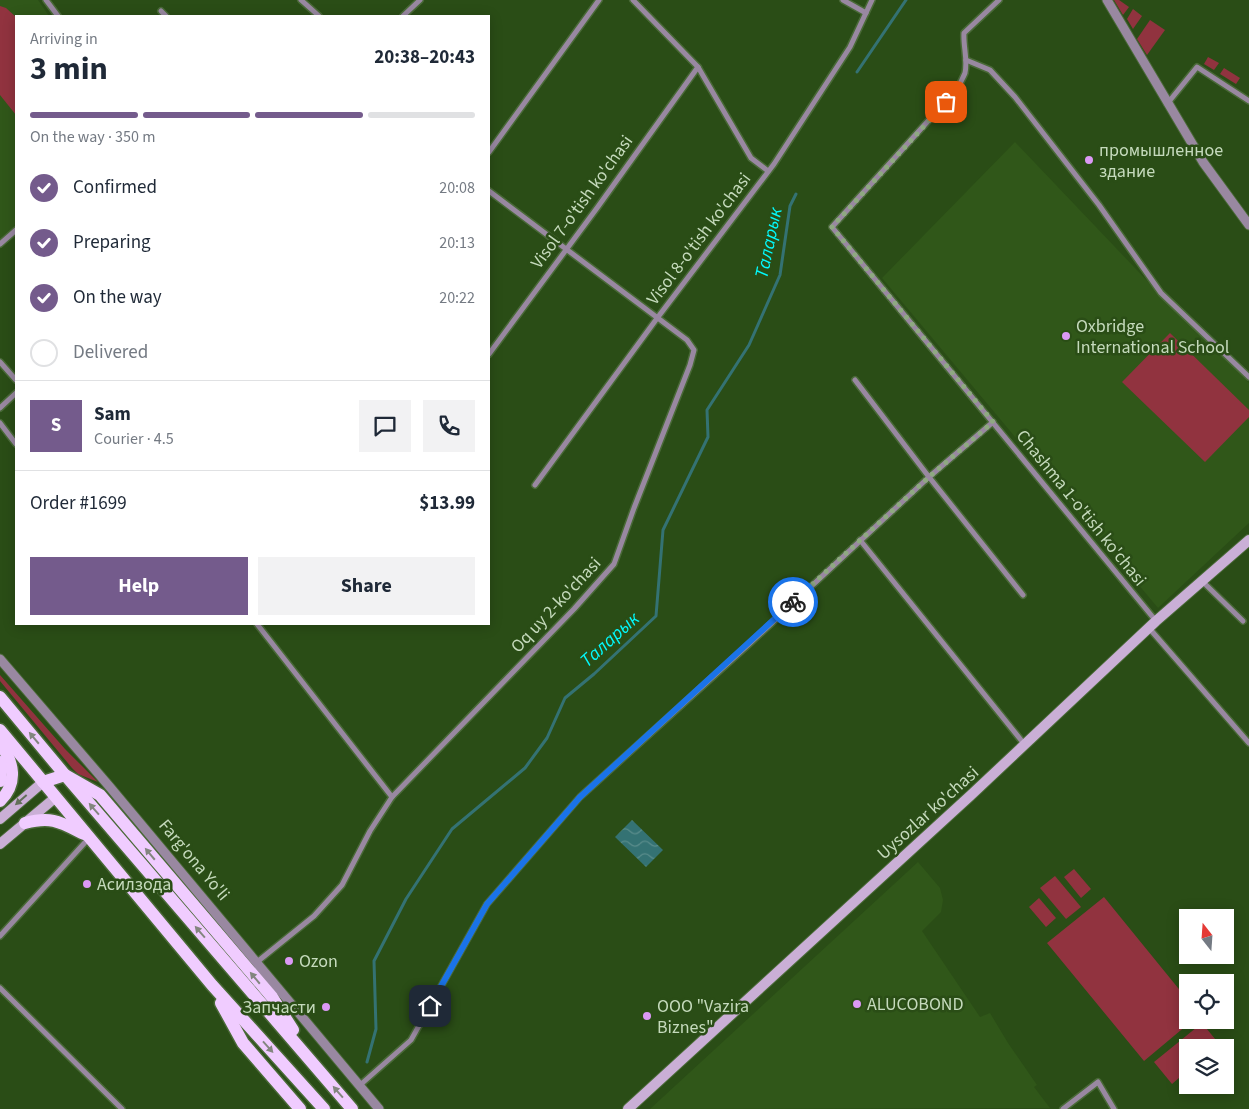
<!DOCTYPE html>
<meta charset="utf-8">
<style>
body{margin:0;font-family:"Source Sans 3",sans-serif;background:#f2f2f3;color:#1f2937;height:100vh;display:flex;flex-direction:column;font-size:19px;white-space:nowrap}
*{box-sizing:border-box;margin:0}
p{font-size:16px;color:#747a83}
.icon{flex:none;width:28px;height:28px;fill:none;stroke:currentColor;stroke-width:2;stroke-linecap:round;stroke-linejoin:round}
.map{position:relative;flex:1;overflow:hidden}
.panel{position:absolute;left:15px;top:15px;width:475px;height:610px;display:flex;flex-direction:column;background:#fff;border-radius:0px;box-shadow:0 2px 12px #0003}
.panel>*{flex:none}
.needle{width:32px;rotate:343deg}
.tools{position:absolute;left:1179px;top:909px;display:grid;gap:10px}
.tools a{display:grid;place-items:center;width:55px;height:55px;border-radius:0px;background:#fff;box-shadow:0 2px 12px #0003;font-size:25px}
.pin{position:absolute;display:grid;place-items:center;width:42px;height:42px;color:#fff;margin:-21px;border-radius:10px;box-shadow:0 2px 8px #0006}
.courier{position:absolute;display:grid;place-items:center;width:50px;height:50px;margin:-25px;border:4px solid #1a73e8;border-radius:50%;background:#fff;color:#222;box-shadow:0 1px 6px #0007}
.head em{font-style:normal;font-weight:700}
.head div{display:flex;flex-direction:column-reverse}
.head{display:flex;align-items:center;justify-content:space-between;height:85px;padding:0 15px}
h1{font-size:32px;font-weight:700;line-height:38px}
.bar{display:grid;grid-template-columns:repeat(4,1fr);gap:8px 5px;align-content:center;height:60px;padding:0 15px}
.bar i{height:6px;border-radius:4px;background:#e0e1e3}
.bar .on{background:#745b8c}
.bar p{grid-column:span 4}
.line{display:flex;align-items:center;gap:12px;padding:0 15px;border-top:1px solid #e0e1e3}
.line div{flex:1}
.round{display:grid;place-items:center;flex:none;width:52px;height:52px;border-radius:0px;background:#f2f2f3}
ol{padding:0 15px;list-style:none}
li{display:flex;align-items:center;gap:15px;height:55px}
li p{margin-inline-start:auto}
li .icon{padding:5px;border-radius:50%;background:#745b8c;color:#fff;stroke-width:4}
li:last-child{color:#747a83}
li i{width:28px;height:28px;border:2px solid #e0e1e3;border-radius:50%}
.cta{display:flex;gap:10px;margin-top:auto;padding:10px 15px}
.cta a{flex:1;height:58px;border-radius:0px;background:#745b8c;color:#fff;font-size:20px;font-weight:700;line-height:58px;text-align:center}
.cta a+a{background:#f2f2f3;color:#1f2937}
.map>svg:first-child{display:block}
.built{fill:#305719}
.grass{fill:#91333f}
.water{fill:url(#water-waves)}
.lines{fill:none;stroke-linecap:round;stroke-linejoin:round}
.stream{stroke:#347273;stroke-width:3}
.minor-casing{stroke:#496937;stroke-width:8}
.tertiary-casing{stroke:#496937;stroke-width:11}
.secondary-casing{stroke:#496937;stroke-width:12}
.primary-casing{stroke:#496937;stroke-width:15}
.minor{stroke:#9988a1;stroke-width:5}
.tertiary{stroke:#9988a1;stroke-width:9}
.secondary{stroke:#caafd6;stroke-width:10}
.primary{stroke:#f0ccff;stroke-width:12}
.oneway{fill:#83867f}
.oneway2{fill:#626f59}
.done{stroke:#8fa982;stroke-width:5;stroke-dasharray:0 9}
.route{stroke:#1a73e8;stroke-width:6}
.poi-dot{fill:#db99f5;stroke:#2a4d16;stroke-width:2}
.labels{text-anchor:middle;dominant-baseline:central;stroke-width:5;stroke-linejoin:round;paint-order:stroke}
.poi-label{font-size:18px;fill:#c5dabc;stroke:#2a4d16;text-anchor:start}
.street-label{font-size:18px;fill:#c5dabc;stroke:#2a4d16}
.water-label{font-size:19px;font-style:italic;fill:#03f9fc;stroke:#2a4d16}
</style>
<div class="map">
<svg width="1249" height="1109" viewBox="0 0 1249 1109">
<defs>
<pattern id="water-waves" width="16" height="10" patternUnits="userSpaceOnUse" patternTransform="scale(1.25)"><rect width="16" height="10" fill="#347273"/><path d="M0 5q4-4 8 0t8 0" fill="none" stroke="#598c8b"/></pattern>
</defs>
<rect width="100%" height="100%" fill="#2a4d16"/>
<!-- built -->
<g class="built">
<path d="M 0,0 L 38,0 L 49,16 L 16,16 L 16,225 L 0,239 Z"/>
<path d="M 1015,142 L 1155,289 L 1249,383 L 1249,523 L 1158,608 L 882,278 Z"/>
<path d="M 918,862 L 940,888 L 943,900 L 941,912 L 922,931 L 980,1017 L 990,1013 L 1008,1043 L 1037,1085 L 1034,1087 L 1050,1108 L 650,1109 Z"/>
</g>
<!-- grass -->
<g class="grass">
<path d="M 1114,0 L 1119,0 L 1129,7 L 1123,15 Z"/>
<path d="M 0,6 L 6,8 L 16,17 L 16,115 L 0,95 Z"/>
<path d="M 1133,9 L 1142,16 L 1133,29 L 1127,19 Z"/>
<path d="M 1150,20 L 1165,30 L 1147,55 L 1137,39 Z"/>
<path d="M 1208,57 L 1219,63 L 1214,70 L 1204,64 Z"/>
<path d="M 1224,68 L 1240,78 L 1236,84 L 1220,74 Z"/>
<path d="M 1170,333 L 1249,410 L 1249,417 L 1205,462 L 1122,382 Z"/>
<path d="M 0,675 L 65,749 L 98,782 L 78,774 L 72,768 L 0,681 Z"/>
<path d="M 1074,869 L 1091,889 L 1081,898 L 1064,877 Z"/>
<path d="M 1055,876 L 1081,907 L 1066,919 L 1040,888 Z"/>
<path d="M 1104,897 L 1187,999 L 1188,1020 L 1193,1020 L 1144,1061 L 1047,943 Z"/>
<path d="M 1039,898 L 1056,918 L 1046,927 L 1029,907 Z"/>
<path d="M 1202,1023 L 1220,1045 L 1217,1047 L 1188,1048 L 1187,1071 L 1172,1084 L 1154,1062 Z"/>
</g>
<!-- water -->
<path class="water" d="M 632,820 L 663,850 L 646,867 L 615,837 Z"/>
<g class="lines">
<!-- stream -->
<g class="stream">
<path d="M 857,72 L 906,0"/>
<path d="M 367,1062 L 376,1029 L 374,961 L 406,899 L 452,829 L 525,768 L 547,738 L 565,698 L 594,674 L 656,616 L 663,530 L 708,437 L 707,410 L 749,345 L 780,275 L 790,206 L 796,194"/>
</g>
<!-- minor casing -->
<g class="minor-casing">
<g id="minor">
<path d="M 46,0 L 58,16"/>
<path d="M 301,0 L 319,16"/>
<path d="M 633,0 L 698,67 L 751,158 L 768,171"/>
<path d="M 843,0 L 866,13"/>
<path d="M 999,0 L 964,33 C 963,46 968,60 965,73 C 963,78 960,83 958,88 L 832,227 L 1156,621"/>
<path d="M 161,11 L 166,16"/>
<path d="M 403,16 L 420,0"/>
<path d="M 966,60 L 990,70 L 1015,97 L 1099,205 L 1161,293 L 1249,377"/>
<path d="M 1167,104 L 1197,67 L 1249,101"/>
<path d="M 489,152 L 599,0"/>
<path d="M 0,244 L 16,230"/>
<path d="M 489,354 L 597,208 L 698,67"/>
<path d="M 0,362 L 16,380"/>
<path d="M 855,380 L 929,477 L 1023,595"/>
<path d="M 0,408 L 16,393"/>
<path d="M 0,423 L 16,444"/>
<path d="M 535,485 L 658,317 L 774,164 L 850,47 L 872,0"/>
<path d="M 860,540 L 1025,745"/>
<path d="M 1202,581 L 1243,621"/>
<path d="M 257,624 L 392,797"/>
<path d="M 1149,628 L 1249,743"/>
<path d="M 0,936 L 89,838"/>
<path d="M 257,962 L 314,916 L 342,885 L 370,831 L 392,797 L 574,609 L 614,564 L 634,508 L 690,365 L 694,350 L 687,340 L 489,191"/>
<path d="M 0,988 L 122,1109"/>
<path d="M 359,1086 L 411,1040 L 487,904 L 580,797 L 748,645 L 929,477 L 993,422"/>
<path d="M 1063,1109 L 1098,1082 L 1114,1109"/>
</g>
</g>
<!-- tertiary casing -->
<g class="tertiary-casing">
<g id="tertiary">
<path d="M 1107,0 L 1203,162 L 1249,225"/>
<path d="M 0,659 L 109,786 L 379,1109"/>
</g>
</g>
<!-- secondary casing -->
<g class="secondary-casing">
<g id="secondary">
<path d="M 0,819 L 43,782"/>
<path d="M 0,844 L 56,797"/>
<path d="M 628,1109 L 971,795 L 1156,621 L 1249,540"/>
</g>
</g>
<!-- primary casing -->
<g class="primary-casing">
<g id="primary">
<path d="M 0,697 L 65,775 L 352,1109"/>
<path d="M 0,730 L 212,985 L 324,1109"/>
<path d="M 0,744 C 14,762 18,783 0,801"/>
<path d="M 0,762 L 1,771 L 0,781"/>
<path d="M 43,782 L 65,775 L 100,795 L 272,997 L 293,1030"/>
<path d="M 25,823 C 52,816 60,822 84,834"/>
<path d="M 221,1003 L 243,1043 L 300,1109"/>
</g>
</g>
<!-- minor -->
<use href="#minor" class="minor"/>
<!-- tertiary -->
<use href="#tertiary" class="tertiary"/>
<!-- secondary -->
<use href="#secondary" class="secondary"/>
<!-- primary -->
<use href="#primary" class="primary"/>
</g>
<!-- one-way arrows -->
<defs><path id="oneway-solid" d="M-6-.8H1V-3.2L6.5 0L1 3.2V.8H-6Z" transform="scale(1.25)"/></defs>
<g class="oneway">
<use href="#oneway-solid" transform="translate(34 738) rotate(-130)"/>
<use href="#oneway-solid" transform="translate(94 809) rotate(-131)"/>
<use href="#oneway-solid" transform="translate(150 854) rotate(-130)"/>
<use href="#oneway-solid" transform="translate(200 932) rotate(-131)"/>
<use href="#oneway-solid" transform="translate(255 978) rotate(-130)"/>
<use href="#oneway-solid" transform="translate(268 1047) rotate(48)"/>
<use href="#oneway-solid" transform="translate(338 1092) rotate(-131)"/>
</g>
<use class="oneway2" href="#oneway-solid" transform="translate(21 800) rotate(139)"/>
<g class="lines">
<!-- done -->
<path class="done" d="M 793,602 L 929,477 L 993,422 L 832,227 L 946,102"/>
<!-- route -->
<path class="route" d="M 430,1006 L 487,904 L 580,797 L 793,602"/>
</g>
<!-- markers -->
<g class="poi-dot">
<circle cx="1089" cy="160" r="5"/>
<circle cx="1066" cy="336" r="5"/>
<circle cx="87" cy="884" r="5"/>
<circle cx="289" cy="961" r="5"/>
<circle cx="857" cy="1004" r="5"/>
<circle cx="326" cy="1007" r="5"/>
<circle cx="647" cy="1016" r="5"/>
</g>
<g class="labels">
<!-- poi labels -->
<g class="poi-label">
<text x="1099" y="150">промышленное<tspan x="1099" dy="21">здание</tspan></text>
<text x="1076" y="326">Oxbridge<tspan x="1076" dy="21">International School</tspan></text>
<text x="97" y="884">Асилзода</text>
<text x="299" y="961">Ozon</text>
<text x="867" y="1004">ALUCOBOND</text>
<text x="657" y="1006">OOO "Vazira<tspan x="657" dy="21">Biznes"</tspan></text>
<text x="316" y="1007" text-anchor="end">Запчасти</text>
</g>
<!-- street labels -->
<g class="street-label">
<text transform="translate(582 202) rotate(-54)">Visol 7-o'tish ko'chasi</text>
<text transform="translate(699 239) rotate(-53)">Visol 8-o'tish ko'chasi</text>
<text transform="translate(1081 508) rotate(51)">Chashma 1-o'tish ko'chasi</text>
<text transform="translate(556 605) rotate(-47)">Oq uy 2-ko'chasi</text>
<text transform="translate(928 813) rotate(-42)">Uysozlar ko'chasi</text>
<text transform="translate(194 860) rotate(50)">Farg'ona Yo'li</text>
</g>
<!-- water labels -->
<g class="water-label">
<text transform="translate(769 243) rotate(-78)">Таларык</text>
<text transform="translate(610 640) rotate(-42)">Таларык</text>
</g>
</g>
</svg>
<div class="tools">
<a><svg class="needle" viewBox="-14 -14 28 28"><path d="M0-13l5 13h-10z" fill="#e53935"/><path d="M0 13l5-13h-10z" fill="#747a83"/></svg></a>
<a><svg class="icon" aria-label="locate" viewBox="0 0 24 24"><circle cx="12" cy="12" r="6"/><path d="M12 2v4M12 18v4M2 12h4M18 12h4"/></svg></a>
<a><svg class="icon" aria-label="layers" viewBox="0 0 24 24"><path d="M12 4l9 5-9 5-9-5zM3 14l9 5 9-5"/></svg></a>
</div>
<div class="pin" style="left:946px;top:102px;background:#ea580c"><svg class="icon" aria-label="bag" viewBox="0 0 24 24"><path d="M5 8h14l-1 12H6zM9 8a3 3 0 0 1 6 0"/></svg></div>
<div class="pin" style="left:430px;top:1006px;background:#1f2937"><svg class="icon" aria-label="home" viewBox="0 0 24 24"><path d="M3 11l9-7 9 7M6 9v11h12V9"/></svg></div>
<div class="courier" style="left:793px;top:602px"><svg class="icon" aria-label="bike" viewBox="0 0 24 24"><circle cx="6" cy="16" r="4"/><circle cx="18" cy="16" r="4"/><path d="M6 16l4-8h5l3 8M10 8l3 8H6M13 5h3"/></svg></div>
<section class="panel">
<div class="head"><div><h1>3 min</h1><p>Arriving in</p></div><em>20:38–20:43</em></div>
<div class="bar"><i class="on"></i><i class="on"></i><i class="on"></i><i></i><p>On the way · 350 m</p></div>
<ol>
<li><svg class="icon" aria-label="check" viewBox="0 0 24 24"><path d="M5 12l5 5 9-10"/></svg>Confirmed<p>20:08</p></li>
<li><svg class="icon" aria-label="check" viewBox="0 0 24 24"><path d="M5 12l5 5 9-10"/></svg>Preparing<p>20:13</p></li>
<li><svg class="icon" aria-label="check" viewBox="0 0 24 24"><path d="M5 12l5 5 9-10"/></svg>On the way<p>20:22</p></li>
<li><i></i>Delivered</li>
</ol>
<div class="line" style="height:90px"><b class="round" style="background:#745b8c;color:#fff">S</b><div><b>Sam</b><p>Courier · 4.5</p></div><a class="round"><svg class="icon" aria-label="chat" viewBox="0 0 24 24"><path d="M4 5h16v11H9l-5 4z"/></svg></a><a class="round"><svg class="icon" aria-label="phone" viewBox="0 0 24 24"><path d="M5 4h4l2 5-3 2q2 4 5 5l2-3 5 2v4C11 20 4 13 5 4z"/></svg></a></div>
<div class="line" style="height:65px"><div>Order #1699</div><b>$13.99</b></div>
<div class="cta"><a>Help</a><a>Share</a></div>
</section>
</div>
